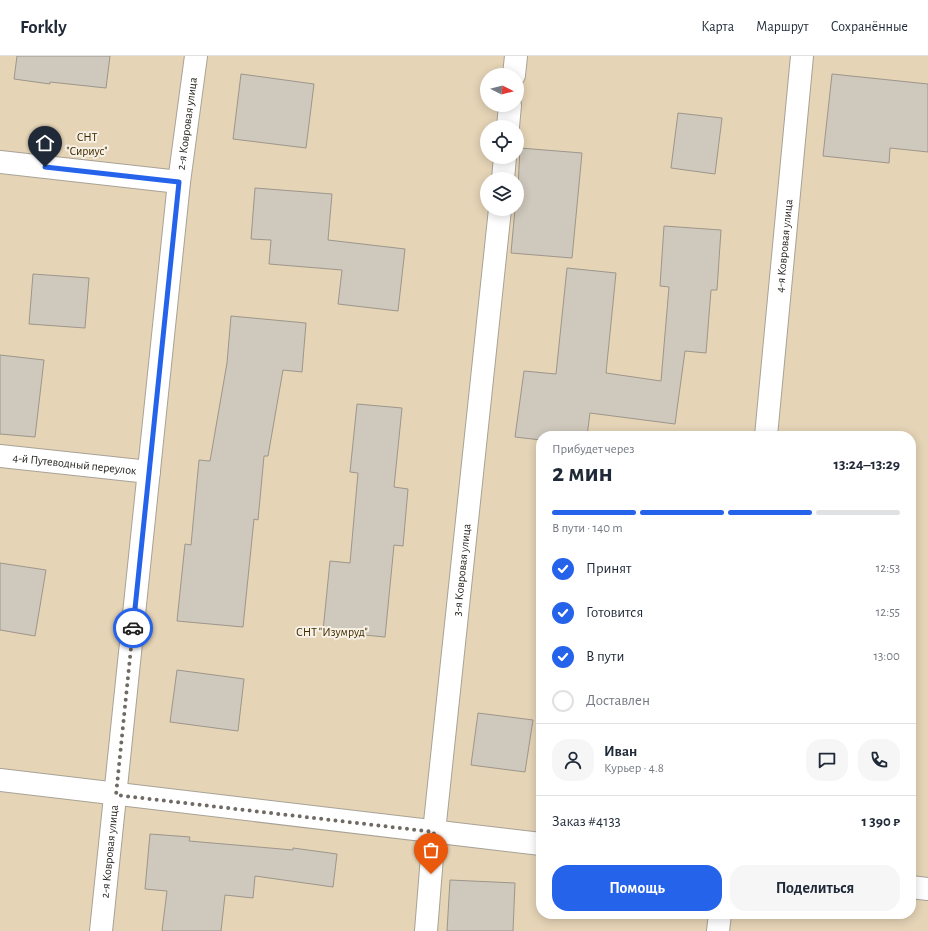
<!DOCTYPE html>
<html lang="ru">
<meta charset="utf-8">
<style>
body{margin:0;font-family:"Alegreya Sans",sans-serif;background:#f6f6f7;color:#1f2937;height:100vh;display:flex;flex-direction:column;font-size:15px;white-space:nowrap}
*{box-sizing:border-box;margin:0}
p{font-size:13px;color:#747a83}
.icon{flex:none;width:22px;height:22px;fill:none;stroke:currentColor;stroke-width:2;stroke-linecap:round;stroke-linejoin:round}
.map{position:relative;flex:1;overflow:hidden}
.panel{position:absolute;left:536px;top:375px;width:380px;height:488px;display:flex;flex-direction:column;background:#fff;border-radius:16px;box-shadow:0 2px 10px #0003}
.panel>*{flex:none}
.needle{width:26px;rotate:96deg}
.buttons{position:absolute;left:480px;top:12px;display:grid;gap:8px}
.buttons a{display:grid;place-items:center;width:44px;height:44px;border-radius:50%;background:#fff;box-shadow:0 2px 10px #0003;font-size:20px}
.pin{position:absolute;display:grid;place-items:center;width:34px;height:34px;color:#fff;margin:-41px -17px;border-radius:50% 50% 50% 0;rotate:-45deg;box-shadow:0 0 4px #0007}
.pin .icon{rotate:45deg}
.courier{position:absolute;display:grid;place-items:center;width:40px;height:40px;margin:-20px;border:3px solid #2563eb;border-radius:50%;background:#fff;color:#222;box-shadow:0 1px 5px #0007}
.head em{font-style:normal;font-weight:700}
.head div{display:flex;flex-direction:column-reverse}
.head{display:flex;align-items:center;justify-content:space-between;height:68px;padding:0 16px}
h1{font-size:26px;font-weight:700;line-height:30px}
.bar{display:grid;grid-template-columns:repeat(4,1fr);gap:6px 4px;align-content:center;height:48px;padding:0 16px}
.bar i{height:5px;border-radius:3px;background:#e0e1e3}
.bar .active{background:#2563eb}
.bar p{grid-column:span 4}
.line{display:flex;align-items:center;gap:10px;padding:0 16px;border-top:1px solid #e0e1e3}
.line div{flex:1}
.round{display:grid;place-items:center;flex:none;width:42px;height:42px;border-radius:16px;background:#f6f6f7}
ol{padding:0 16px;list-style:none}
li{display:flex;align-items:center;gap:12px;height:44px}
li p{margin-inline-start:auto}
li .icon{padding:4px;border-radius:50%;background:#2563eb;color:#fff;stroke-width:4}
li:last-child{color:#747a83}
li i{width:22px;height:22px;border:2px solid #e0e1e3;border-radius:50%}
.action{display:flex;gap:8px;margin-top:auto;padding:8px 16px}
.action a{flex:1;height:46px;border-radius:16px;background:#2563eb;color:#fff;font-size:16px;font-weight:700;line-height:46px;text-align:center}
.action a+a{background:#f6f6f7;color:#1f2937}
header{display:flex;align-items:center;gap:24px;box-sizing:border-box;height:56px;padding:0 20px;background:#fff;border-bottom:1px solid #e0e1e3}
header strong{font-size:19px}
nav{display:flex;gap:22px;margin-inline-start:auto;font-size:14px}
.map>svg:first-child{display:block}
.green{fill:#e5d4b6;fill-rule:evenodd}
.building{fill:#cfc8bc;stroke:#9d968b}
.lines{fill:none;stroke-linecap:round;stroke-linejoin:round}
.minor-casing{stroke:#a8a296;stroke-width:24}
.minor{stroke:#fff;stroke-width:22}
.done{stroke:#6f6b64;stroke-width:4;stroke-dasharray:0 7.2}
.route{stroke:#2563eb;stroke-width:5}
.labels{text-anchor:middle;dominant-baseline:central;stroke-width:4;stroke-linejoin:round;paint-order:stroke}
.street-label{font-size:12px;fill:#26241f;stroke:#f7f0e4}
.park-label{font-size:12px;fill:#3f2b01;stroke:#f7f0e4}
</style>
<header>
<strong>Forkly</strong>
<nav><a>Карта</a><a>Маршрут</a><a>Сохранённые</a></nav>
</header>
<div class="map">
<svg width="928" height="875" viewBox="0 0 928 875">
<rect width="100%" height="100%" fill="#f7f0e4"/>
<!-- green -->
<path class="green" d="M 0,0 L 928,0 L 928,875 L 0,875 ZM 487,19 L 517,19 L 517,49 L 487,49 ZM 487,71 L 517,71 L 517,101 L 487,101 ZM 487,123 L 517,123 L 517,153 L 487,153 ZM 541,380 L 911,380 L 911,858 L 541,858 Z"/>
<!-- building -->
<g class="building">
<path d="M 17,0 L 110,0 L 106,32 L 50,26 L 50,28 L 14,23 Z"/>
<path d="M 241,18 L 314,28 L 306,92 L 233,83 Z"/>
<path d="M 832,18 L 928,28 L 928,96 L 890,92 L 889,107 L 823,100 Z"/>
<path d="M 678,57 L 722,62 L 715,118 L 671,112 Z"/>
<path d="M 520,92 L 582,97 L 572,202 L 511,197 L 515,153 L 517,153 Z"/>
<path d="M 255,132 L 332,138 L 328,184 L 405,193 L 398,255 L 338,248 L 342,214 L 269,208 L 271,184 L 251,183 Z"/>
<path d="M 664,170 L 721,174 L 717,234 L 711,234 L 706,297 L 685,295 L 675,368 L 590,357 L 587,380 L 541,380 L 541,384 L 515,381 L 524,315 L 556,318 L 567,212 L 616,217 L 606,317 L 661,325 L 669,231 L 660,230 Z"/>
<path d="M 33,218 L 89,222 L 85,272 L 29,268 Z"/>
<path d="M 231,260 L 306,267 L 302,316 L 283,314 L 268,400 L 264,400 L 258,464 L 254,463 L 243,571 L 177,565 L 185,488 L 191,489 L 199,404 L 210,405 L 227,307 Z"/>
<path d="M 0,299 L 44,304 L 35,381 L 0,378 Z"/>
<path d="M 357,348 L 402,352 L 394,431 L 408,433 L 403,490 L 394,489 L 385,581 L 323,575 L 330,505 L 350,507 L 358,417 L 350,416 Z"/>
<path d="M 0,507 L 46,514 L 35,580 L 0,574 Z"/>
<path d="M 177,614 L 244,623 L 238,675 L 170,666 Z"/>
<path d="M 478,657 L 533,664 L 525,716 L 471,709 Z"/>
<path d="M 150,778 L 190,781 L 189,785 L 293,794 L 293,792 L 337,798 L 333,831 L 255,820 L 253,842 L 225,839 L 221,875 L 162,875 L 167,835 L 145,833 Z"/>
<path d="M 450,824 L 515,827 L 513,875 L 447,875 Z"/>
</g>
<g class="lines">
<!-- minor casing -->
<g class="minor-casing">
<g id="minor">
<path d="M 514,19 L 516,0"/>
<path d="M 508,71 L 510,49"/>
<path d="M 0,106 L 179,126"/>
<path d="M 503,123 L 505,101"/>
<path id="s1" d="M 766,380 L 802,0"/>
<path id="s2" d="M 0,400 L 149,416"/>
<path d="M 0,724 L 541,788"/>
<path d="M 911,831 L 928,833"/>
<path id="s3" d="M 101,875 L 179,126 L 196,0"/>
<path id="s4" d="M 426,875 L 434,776 L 500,153"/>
<path d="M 718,875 L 720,858"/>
</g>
</g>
<!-- minor -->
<use href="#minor" class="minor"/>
</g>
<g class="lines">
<!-- done -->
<path class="done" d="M 133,572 L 116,739 L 434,776 L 431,818"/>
<!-- route -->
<path class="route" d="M 45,111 L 179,126 L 133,572"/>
</g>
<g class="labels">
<!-- street labels -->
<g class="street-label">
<text stroke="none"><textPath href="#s3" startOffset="812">2-я Ковровая улица</textPath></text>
<text stroke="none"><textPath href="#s1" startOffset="191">4-я Ковровая улица</textPath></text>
<text stroke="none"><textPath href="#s2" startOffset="75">4-й Путеводный переулок</textPath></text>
<text stroke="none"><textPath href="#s4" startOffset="363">3-я Ковровая улица</textPath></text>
<text stroke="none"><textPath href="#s3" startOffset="80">2-я Ковровая улица</textPath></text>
</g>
<!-- park labels -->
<g class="park-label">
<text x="87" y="81">СНТ<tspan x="87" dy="14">"Сириус"</tspan></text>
<text x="332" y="576">СНТ "Изумруд"</text>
</g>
</g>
</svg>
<div class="buttons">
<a><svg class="needle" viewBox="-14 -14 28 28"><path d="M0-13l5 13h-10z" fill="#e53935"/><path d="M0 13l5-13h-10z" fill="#747a83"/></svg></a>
<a><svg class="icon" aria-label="locate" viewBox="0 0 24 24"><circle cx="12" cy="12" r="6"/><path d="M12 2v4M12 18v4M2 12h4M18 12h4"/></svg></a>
<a><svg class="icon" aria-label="layers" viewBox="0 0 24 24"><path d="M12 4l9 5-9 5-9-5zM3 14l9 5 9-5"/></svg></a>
</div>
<div class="pin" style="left:431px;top:818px;background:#ea580c"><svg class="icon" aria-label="bag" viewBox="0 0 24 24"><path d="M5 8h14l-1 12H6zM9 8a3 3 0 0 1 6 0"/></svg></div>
<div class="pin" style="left:45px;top:111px;background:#1f2937"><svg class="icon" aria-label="home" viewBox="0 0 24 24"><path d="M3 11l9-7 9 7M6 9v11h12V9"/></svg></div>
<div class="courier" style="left:133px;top:572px"><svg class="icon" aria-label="car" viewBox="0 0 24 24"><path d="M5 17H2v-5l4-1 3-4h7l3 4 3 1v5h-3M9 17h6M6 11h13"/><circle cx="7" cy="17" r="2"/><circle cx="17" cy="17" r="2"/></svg></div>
<section class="panel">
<div class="head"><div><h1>2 мин</h1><p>Прибудет через</p></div><em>13:24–13:29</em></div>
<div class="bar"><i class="active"></i><i class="active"></i><i class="active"></i><i></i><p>В пути · 140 m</p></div>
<ol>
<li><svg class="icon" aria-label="check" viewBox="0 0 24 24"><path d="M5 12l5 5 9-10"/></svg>Принят<p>12:53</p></li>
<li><svg class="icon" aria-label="check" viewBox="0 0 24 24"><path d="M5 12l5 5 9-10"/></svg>Готовится<p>12:55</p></li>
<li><svg class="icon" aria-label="check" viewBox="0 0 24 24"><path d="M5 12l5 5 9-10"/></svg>В пути<p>13:00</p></li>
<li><i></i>Доставлен</li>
</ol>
<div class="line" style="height:72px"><a class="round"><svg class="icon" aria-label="person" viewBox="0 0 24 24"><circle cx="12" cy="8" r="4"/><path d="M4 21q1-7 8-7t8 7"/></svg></a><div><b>Иван</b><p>Курьер · 4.8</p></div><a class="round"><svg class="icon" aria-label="chat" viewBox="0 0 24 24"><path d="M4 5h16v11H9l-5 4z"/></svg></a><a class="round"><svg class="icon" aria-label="phone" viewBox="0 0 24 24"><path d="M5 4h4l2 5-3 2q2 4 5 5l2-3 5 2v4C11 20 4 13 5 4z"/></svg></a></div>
<div class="line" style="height:52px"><div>Заказ #4133</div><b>1 390 ₽</b></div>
<div class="action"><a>Помощь</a><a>Поделиться</a></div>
</section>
</div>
